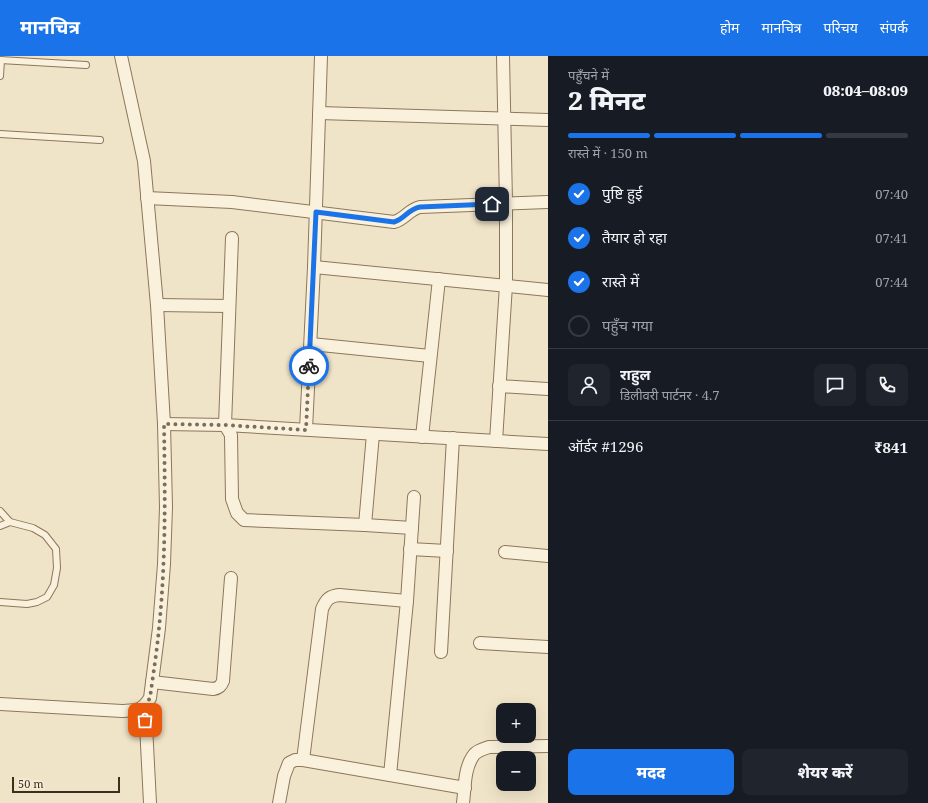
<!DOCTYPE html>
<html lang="hi">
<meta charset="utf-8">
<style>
body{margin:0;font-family:"Noto Serif","Noto Sans Devanagari",serif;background:#20242c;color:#f1f3f6;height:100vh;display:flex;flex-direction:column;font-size:15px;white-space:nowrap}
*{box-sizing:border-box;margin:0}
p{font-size:13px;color:#9ea1a6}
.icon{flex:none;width:22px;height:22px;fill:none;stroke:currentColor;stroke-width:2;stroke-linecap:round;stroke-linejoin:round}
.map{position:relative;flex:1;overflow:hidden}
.panel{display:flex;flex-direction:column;background:#171b24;width:380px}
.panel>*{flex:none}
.buttons{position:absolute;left:496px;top:647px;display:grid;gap:8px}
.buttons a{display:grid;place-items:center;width:40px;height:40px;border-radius:8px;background:#171b24;box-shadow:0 4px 16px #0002;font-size:20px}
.scale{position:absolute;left:12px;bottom:10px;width:108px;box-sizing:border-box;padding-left:4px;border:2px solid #3d2e20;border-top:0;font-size:11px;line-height:14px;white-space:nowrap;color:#3d2e20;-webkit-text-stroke:3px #f7eed8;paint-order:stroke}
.pin{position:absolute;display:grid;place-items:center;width:34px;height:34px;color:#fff;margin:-17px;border-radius:8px;box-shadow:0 2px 6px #0006}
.courier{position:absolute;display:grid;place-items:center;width:40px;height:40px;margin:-20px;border:3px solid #1a73e8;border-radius:50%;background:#fff;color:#222;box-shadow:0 1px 5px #0007}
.summary em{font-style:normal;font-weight:800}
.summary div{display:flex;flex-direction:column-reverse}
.summary{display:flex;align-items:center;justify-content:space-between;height:68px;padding:0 20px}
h1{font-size:26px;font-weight:800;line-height:30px}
.bar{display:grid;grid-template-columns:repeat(4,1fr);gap:6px 4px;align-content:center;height:48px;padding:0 20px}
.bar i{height:5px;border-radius:3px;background:#363941}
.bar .on{background:#1a73e8}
.bar p{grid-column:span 4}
.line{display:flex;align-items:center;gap:10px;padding:0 20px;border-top:1px solid #363941}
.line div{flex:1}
.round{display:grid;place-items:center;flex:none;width:42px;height:42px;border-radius:8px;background:#20242c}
ol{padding:0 20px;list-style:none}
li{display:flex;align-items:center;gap:12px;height:44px}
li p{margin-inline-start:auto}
li .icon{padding:4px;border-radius:50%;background:#1a73e8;color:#fff;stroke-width:4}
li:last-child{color:#9ea1a6}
li i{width:22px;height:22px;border:2px solid #363941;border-radius:50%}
.button{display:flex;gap:8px;margin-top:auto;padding:8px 20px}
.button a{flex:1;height:46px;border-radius:8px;background:#1a73e8;color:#fff;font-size:16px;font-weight:800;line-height:46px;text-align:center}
.button a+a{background:#20242c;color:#f1f3f6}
header{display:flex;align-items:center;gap:24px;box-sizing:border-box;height:56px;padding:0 20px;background:#1a73e8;color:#fff}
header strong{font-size:19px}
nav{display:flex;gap:22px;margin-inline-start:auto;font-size:14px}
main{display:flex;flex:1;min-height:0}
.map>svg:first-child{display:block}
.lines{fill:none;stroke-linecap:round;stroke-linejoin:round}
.service-casing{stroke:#8d765c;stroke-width:8}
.minor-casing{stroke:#8d765c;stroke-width:14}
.service{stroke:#faf1dc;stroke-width:6}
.minor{stroke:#faf1dc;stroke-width:12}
.done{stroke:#7c6e5b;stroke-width:4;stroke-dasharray:0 7.2}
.route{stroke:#1a73e8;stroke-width:5}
</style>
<header>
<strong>मानचित्र</strong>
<nav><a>होम</a><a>मानचित्र</a><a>परिचय</a><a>संपर्क</a></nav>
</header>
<main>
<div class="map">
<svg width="548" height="747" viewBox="0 0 548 747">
<rect width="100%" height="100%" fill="#f0e4c8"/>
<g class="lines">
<!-- service casing -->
<g class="service-casing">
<g id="service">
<path d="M 0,4 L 86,9"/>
<path d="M 0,20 L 1,4"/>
<path d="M 0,78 L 100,84"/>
<path d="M 0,455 L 10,466 L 33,472 L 45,479 L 56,493 L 57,512 L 54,529 L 47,541 L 37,546 L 27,548 L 0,546"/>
<path d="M 0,470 L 10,466"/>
</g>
</g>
<!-- minor casing -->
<g class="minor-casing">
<g id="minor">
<path d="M 319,57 L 548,64"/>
<path d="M 147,142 L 232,146 L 394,166 C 405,163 408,154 420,151 L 548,146"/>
<path d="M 232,182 L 225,369 L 231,379 L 232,443 L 237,457 L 244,464 L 365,469 L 412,472"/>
<path d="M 314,211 L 548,234"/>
<path d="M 157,249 L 229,250"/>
<path d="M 311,288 L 430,300"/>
<path d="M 499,330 L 548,333"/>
<path d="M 164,368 L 225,369 L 548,388"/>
<path d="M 306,373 L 314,211 L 321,0"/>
<path d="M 422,381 L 439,223"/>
<path d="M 496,385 L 506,229 L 506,147 L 503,0"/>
<path d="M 365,469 L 373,378"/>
<path d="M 410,493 L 447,495"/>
<path d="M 505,496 L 548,500"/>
<path d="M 480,587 L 548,591"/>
<path d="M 441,596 L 453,382"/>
<path d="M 152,626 L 213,633 C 219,632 221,630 223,625 L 231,522"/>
<path d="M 0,648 L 122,655 C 137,654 142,655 150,642 L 159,572 L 164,508 L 166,451 L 164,368 L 157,249 L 144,105 L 121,0"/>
<path d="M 145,650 L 150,747"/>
<path d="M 303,704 L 322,553 C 326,544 329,540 339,539 L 407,545"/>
<path d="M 390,719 L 407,545 L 414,441"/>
<path d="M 279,747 L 284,720 L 289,707 L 295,704 L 303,704 L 465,732"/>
<path d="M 463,747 C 465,732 464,713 473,700 C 476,695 483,693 489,691 L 548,690"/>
</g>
</g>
<!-- service -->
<use href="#service" class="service"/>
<!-- minor -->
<use href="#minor" class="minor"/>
</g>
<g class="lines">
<!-- done -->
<path class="done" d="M 145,664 L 145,650 L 150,642 C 153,619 157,595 159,572 C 166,504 165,436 164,368 L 225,369 L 306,374 L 309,310"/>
<!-- route -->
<path class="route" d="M 309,310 L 316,156 L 394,166 C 405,163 408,153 420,151 L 492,148"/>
</g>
</svg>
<div class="buttons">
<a>+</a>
<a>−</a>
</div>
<div class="scale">50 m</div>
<div class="pin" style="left:145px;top:664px;background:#ea580c"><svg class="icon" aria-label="bag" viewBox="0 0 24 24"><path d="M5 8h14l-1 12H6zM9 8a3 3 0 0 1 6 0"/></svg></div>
<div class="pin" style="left:492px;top:148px;background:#1f2937"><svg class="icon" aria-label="home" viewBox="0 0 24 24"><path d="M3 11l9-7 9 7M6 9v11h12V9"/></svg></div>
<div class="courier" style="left:309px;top:310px"><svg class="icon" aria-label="bike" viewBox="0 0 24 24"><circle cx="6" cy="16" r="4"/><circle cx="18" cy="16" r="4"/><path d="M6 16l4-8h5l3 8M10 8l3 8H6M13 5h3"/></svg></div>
</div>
<section class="panel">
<div class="summary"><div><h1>2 मिनट</h1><p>पहुँचने में</p></div><em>08:04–08:09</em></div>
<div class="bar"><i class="on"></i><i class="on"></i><i class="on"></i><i></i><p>रास्ते में · 150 m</p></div>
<ol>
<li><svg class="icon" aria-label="check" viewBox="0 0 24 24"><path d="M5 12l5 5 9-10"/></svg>पुष्टि हुई<p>07:40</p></li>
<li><svg class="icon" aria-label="check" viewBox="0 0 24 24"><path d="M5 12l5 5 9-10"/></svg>तैयार हो रहा<p>07:41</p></li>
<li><svg class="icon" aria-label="check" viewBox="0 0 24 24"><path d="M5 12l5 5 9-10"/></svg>रास्ते में<p>07:44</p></li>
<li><i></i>पहुँच गया</li>
</ol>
<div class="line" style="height:72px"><a class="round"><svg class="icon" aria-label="person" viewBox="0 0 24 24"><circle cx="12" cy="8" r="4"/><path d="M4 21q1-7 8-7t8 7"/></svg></a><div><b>राहुल</b><p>डिलीवरी पार्टनर · 4.7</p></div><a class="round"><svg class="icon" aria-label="chat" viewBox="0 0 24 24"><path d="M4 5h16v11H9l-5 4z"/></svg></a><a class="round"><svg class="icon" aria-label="phone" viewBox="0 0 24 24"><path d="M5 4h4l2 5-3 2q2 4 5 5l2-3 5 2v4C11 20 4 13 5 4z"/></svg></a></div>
<div class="line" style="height:52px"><div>ऑर्डर #1296</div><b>₹841</b></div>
<div class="button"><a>मदद</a><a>शेयर करें</a></div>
</section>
</main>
